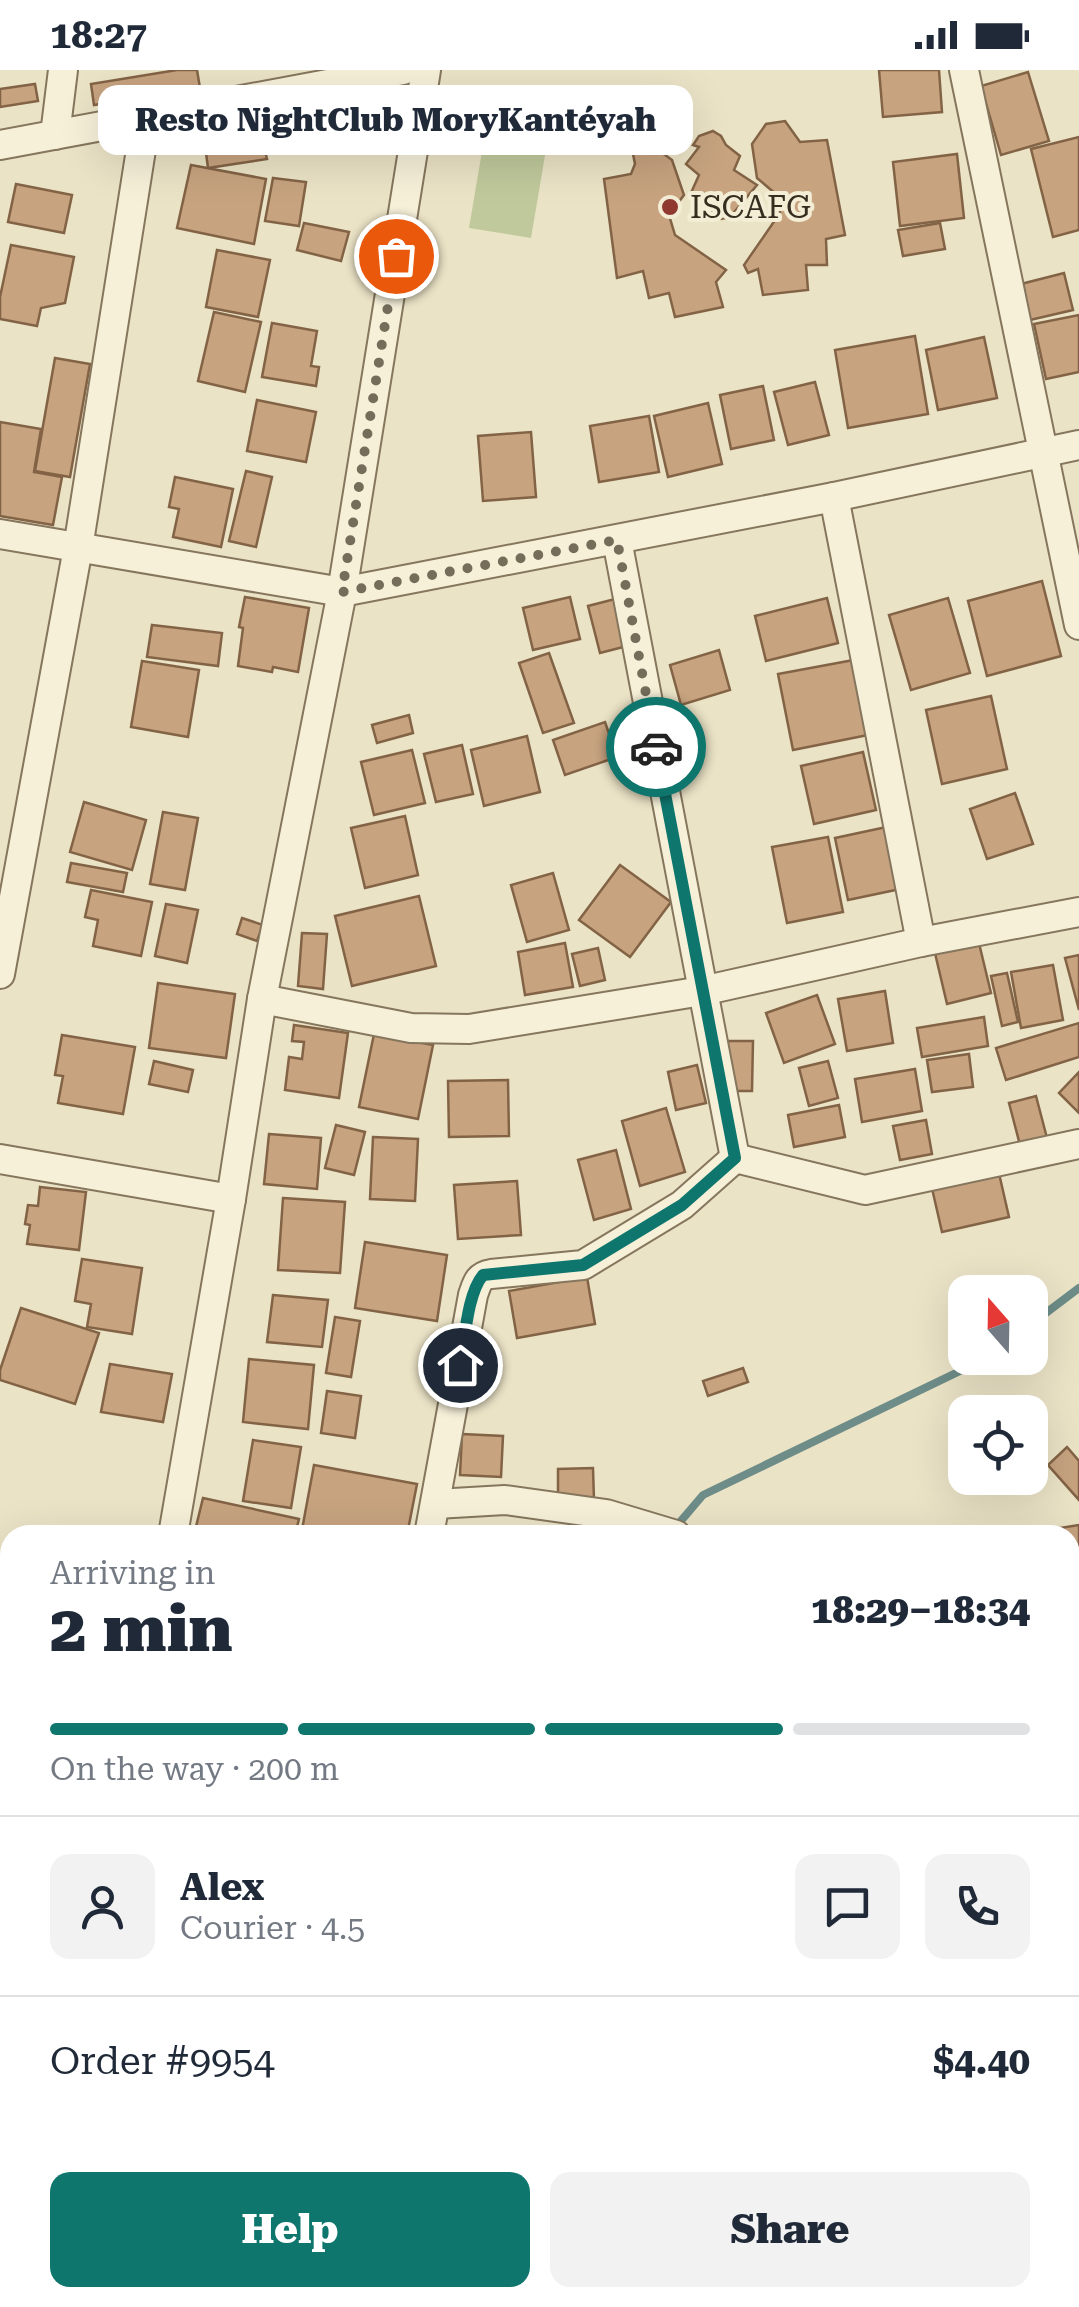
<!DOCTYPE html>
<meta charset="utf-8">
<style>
body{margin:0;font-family:"Roboto Serif",serif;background:#f2f2f3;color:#1f2937;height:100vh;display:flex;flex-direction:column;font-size:38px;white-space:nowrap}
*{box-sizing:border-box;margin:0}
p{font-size:32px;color:#747a83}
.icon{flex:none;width:55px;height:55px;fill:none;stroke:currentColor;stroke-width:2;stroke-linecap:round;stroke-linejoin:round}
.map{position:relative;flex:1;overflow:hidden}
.drawer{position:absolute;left:0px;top:1455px;width:1080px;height:782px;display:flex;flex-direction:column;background:#fff;border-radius:30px 30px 0 0;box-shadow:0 10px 40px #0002}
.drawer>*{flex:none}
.needle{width:65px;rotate:340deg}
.tools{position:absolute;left:948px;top:1205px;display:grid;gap:20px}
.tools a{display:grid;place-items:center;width:100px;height:100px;border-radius:20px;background:#fff;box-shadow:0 10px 40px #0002;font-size:50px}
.pin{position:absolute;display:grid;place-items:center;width:85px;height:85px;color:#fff;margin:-42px;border:5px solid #fff;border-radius:50%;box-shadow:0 2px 10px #0007}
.courier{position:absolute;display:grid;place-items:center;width:100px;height:100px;margin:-50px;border:8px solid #0f766e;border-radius:50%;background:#fff;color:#222;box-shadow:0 2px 12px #0007}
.bubble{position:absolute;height:70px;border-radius:20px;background:#fff;box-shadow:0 10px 40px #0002;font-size:32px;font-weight:800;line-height:70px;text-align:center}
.headline em{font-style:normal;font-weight:800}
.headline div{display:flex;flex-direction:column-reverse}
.headline{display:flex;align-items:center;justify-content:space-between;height:170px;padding:0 50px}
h1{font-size:65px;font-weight:800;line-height:75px}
.bar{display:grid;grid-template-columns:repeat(4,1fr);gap:15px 10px;align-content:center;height:120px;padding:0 50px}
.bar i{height:12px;border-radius:8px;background:#e0e1e3}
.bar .on{background:#0f766e}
.bar p{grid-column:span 4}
.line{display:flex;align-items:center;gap:25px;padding:0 50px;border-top:2px solid #e0e1e3}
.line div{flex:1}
.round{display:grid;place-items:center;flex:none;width:105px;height:105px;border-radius:20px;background:#f2f2f3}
.primary-button{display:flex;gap:20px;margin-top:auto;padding:20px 50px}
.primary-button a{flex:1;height:115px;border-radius:20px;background:#0f766e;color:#fff;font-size:40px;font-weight:800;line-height:115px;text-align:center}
.primary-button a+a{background:#f2f2f3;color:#1f2937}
.status{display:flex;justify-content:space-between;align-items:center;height:70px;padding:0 50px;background:#fff;direction:ltr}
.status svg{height:28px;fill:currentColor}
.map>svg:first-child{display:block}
.green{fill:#bfc99b}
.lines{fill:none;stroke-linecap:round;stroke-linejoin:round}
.stream{stroke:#6e8d88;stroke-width:8}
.building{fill:#c7a37f;stroke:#836345;stroke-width:2.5}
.minor-casing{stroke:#85765d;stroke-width:32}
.minor{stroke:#f6f0d9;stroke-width:28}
.done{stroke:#756d5a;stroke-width:10;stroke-dasharray:0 18}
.route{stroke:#0f766e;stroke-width:12}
.poi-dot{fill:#903931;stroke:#f3edd5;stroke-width:4}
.labels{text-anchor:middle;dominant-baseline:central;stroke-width:8;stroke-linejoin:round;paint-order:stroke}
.poi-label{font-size:32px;fill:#362d20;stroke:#f3edd5;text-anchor:start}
</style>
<div class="status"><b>18:27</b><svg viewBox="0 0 49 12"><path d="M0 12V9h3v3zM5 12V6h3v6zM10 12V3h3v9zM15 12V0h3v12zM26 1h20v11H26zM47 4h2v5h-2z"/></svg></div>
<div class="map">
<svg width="1079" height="2237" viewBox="0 0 1079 2237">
<rect width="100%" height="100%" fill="#ebe3c6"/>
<!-- green -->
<path class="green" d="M 489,40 L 551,50 L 531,168 L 469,158 Z"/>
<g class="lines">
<!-- stream -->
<g class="stream">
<path d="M 1030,1255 L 1079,1218"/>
<path d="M 674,1459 L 703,1425 L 987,1288"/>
<path d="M 285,2228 L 285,2237"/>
</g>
</g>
<!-- building -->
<g class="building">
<path d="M 177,0 L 197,0 L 200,18 L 94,35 L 91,14 Z"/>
<path d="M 879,0 L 939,0 L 942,42 L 883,47 Z"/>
<path d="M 1028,2 L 1049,71 L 1001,85 L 981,16 Z"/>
<path d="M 35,14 L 38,31 L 0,37 L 0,19 Z"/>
<path d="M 785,51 L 800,72 L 827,70 L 845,165 L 826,169 L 827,195 L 806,195 L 808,220 L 763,225 L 758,199 L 748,203 L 744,195 L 780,143 L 777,125 L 757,108 L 752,74 L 766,54 Z"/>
<path d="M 298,56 L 300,68 L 268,71 L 266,60 Z"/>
<path d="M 713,61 L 721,66 L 726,75 L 740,86 L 734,100 L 757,115 L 730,147 L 721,149 L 690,125 L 699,105 L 686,94 L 699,77 L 693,75 L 699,66 Z"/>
<path d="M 1079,67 L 1079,160 L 1053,167 L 1031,79 Z"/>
<path d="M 263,73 L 267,89 L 208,98 L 206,83 Z"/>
<path d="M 653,76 L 672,90 L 684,125 L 669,145 L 675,165 L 726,200 L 716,212 L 723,237 L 675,247 L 669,223 L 649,228 L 643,201 L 617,208 L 604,109 L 631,104 L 635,94 L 632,79 Z"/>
<path d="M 957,84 L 964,148 L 900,156 L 893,92 Z"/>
<path d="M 191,95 L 266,109 L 254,174 L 177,158 Z"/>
<path d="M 273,108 L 306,112 L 299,156 L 265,151 Z"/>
<path d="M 16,114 L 72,125 L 64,163 L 8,152 Z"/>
<path d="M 304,153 L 349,162 L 341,191 L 297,180 Z"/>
<path d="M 940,153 L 945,179 L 903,186 L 898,160 Z"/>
<path d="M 11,175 L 74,187 L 65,233 L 41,238 L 37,256 L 0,249 L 0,227 Z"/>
<path d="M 217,180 L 270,190 L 258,247 L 206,237 Z"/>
<path d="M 1064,203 L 1073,240 L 1030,250 L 1021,214 Z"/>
<path d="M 214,242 L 261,252 L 245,322 L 198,311 Z"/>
<path d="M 1079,245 L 1079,302 L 1046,309 L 1034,254 Z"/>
<path d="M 272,253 L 317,261 L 311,296 L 319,297 L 316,316 L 262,307 Z"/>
<path d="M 915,266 L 928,344 L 848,358 L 835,280 Z"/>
<path d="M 984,267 L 997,328 L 938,340 L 926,280 Z"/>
<path d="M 55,288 L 90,294 L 70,407 L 35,401 Z"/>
<path d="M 815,312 L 829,365 L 788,375 L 774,322 Z"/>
<path d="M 763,316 L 774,370 L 731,379 L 720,325 Z"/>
<path d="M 257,330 L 316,342 L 306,392 L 247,381 Z"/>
<path d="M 708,333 L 722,394 L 668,407 L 654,346 Z"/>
<path d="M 649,346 L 659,402 L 599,412 L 590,356 Z"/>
<path d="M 0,352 L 41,359 L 34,402 L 62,407 L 53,455 L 0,446 Z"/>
<path d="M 531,362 L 536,427 L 483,431 L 478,366 Z"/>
<path d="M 246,401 L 272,407 L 256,477 L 229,471 Z"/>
<path d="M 175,407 L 233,419 L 221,477 L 173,467 L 179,439 L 169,437 Z"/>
<path d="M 1042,511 L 1061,586 L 987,606 L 968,531 Z"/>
<path d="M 245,527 L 309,538 L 298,602 L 273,597 L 272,602 L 238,596 L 243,558 L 239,557 Z"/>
<path d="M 570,527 L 580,569 L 533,580 L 523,538 Z"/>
<path d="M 827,528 L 838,573 L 766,591 L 755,546 Z"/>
<path d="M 948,528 L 970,603 L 911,620 L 889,545 Z"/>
<path d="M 615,529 L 627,576 L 600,583 L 588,536 Z"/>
<path d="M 152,555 L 222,563 L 218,596 L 147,587 Z"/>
<path d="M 719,580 L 730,620 L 681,635 L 670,595 Z"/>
<path d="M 549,583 L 574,653 L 543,663 L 519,593 Z"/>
<path d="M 859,589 L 873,664 L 793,680 L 778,604 Z"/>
<path d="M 142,591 L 199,600 L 188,667 L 131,657 Z"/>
<path d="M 991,626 L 1007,699 L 942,714 L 926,640 Z"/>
<path d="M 409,645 L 413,663 L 377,673 L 372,655 Z"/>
<path d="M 605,652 L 617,687 L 565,705 L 553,670 Z"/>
<path d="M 527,666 L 540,722 L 484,736 L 471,680 Z"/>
<path d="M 462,675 L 473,724 L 436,732 L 424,684 Z"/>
<path d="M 412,680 L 425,733 L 374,745 L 361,692 Z"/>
<path d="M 863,682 L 876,740 L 814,754 L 801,696 Z"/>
<path d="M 1015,723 L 1033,774 L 987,789 L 970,739 Z"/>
<path d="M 84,732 L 146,750 L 132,800 L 70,782 Z"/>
<path d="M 163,742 L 198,748 L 185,820 L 150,814 Z"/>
<path d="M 405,746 L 418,805 L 365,818 L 351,758 Z"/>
<path d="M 891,756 L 905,818 L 848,830 L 835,768 Z"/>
<path d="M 828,767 L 843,842 L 787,853 L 772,777 Z"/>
<path d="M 71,793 L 127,803 L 123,822 L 67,812 Z"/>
<path d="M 620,795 L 671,832 L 630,887 L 579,850 Z"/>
<path d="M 553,803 L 569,860 L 527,872 L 511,815 Z"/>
<path d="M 91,820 L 152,832 L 141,886 L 93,876 L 98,850 L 85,847 Z"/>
<path d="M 419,826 L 436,896 L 352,916 L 335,846 Z"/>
<path d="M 166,834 L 198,840 L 187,893 L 155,886 Z"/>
<path d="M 242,848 L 263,855 L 257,871 L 237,864 Z"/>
<path d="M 302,863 L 327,864 L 323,919 L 298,916 Z"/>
<path d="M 978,869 L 991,923 L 947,934 L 934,879 Z"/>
<path d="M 565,873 L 573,917 L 525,925 L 518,882 Z"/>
<path d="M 598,878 L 605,910 L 580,916 L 572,884 Z"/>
<path d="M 1079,885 L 1079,940 L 1065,888 Z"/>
<path d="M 1053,895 L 1063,950 L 1021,958 L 1011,902 Z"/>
<path d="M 1007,903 L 1018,952 L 1002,956 L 991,906 Z"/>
<path d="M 158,913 L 235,924 L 226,988 L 149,978 Z"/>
<path d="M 885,921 L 893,973 L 847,981 L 838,929 Z"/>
<path d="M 817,925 L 835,974 L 784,993 L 766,943 Z"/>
<path d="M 984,947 L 988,976 L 922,987 L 917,958 Z"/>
<path d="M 1079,953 L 1079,987 L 1006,1010 L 996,978 Z"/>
<path d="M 294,955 L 348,963 L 339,1028 L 285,1020 L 289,987 L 302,989 L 304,972 L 292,971 Z"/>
<path d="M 374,964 L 433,975 L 418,1049 L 359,1037 Z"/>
<path d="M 62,965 L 135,977 L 123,1044 L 58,1033 L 63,1006 L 55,1005 Z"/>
<path d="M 728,971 L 753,971 L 752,1021 L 727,1021 Z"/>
<path d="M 969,984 L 973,1017 L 932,1022 L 927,990 Z"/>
<path d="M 154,991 L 193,1000 L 188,1022 L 149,1014 Z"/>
<path d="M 828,991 L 838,1028 L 809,1036 L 799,998 Z"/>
<path d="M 697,995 L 706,1033 L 676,1040 L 668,1002 Z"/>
<path d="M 915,999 L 922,1041 L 862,1052 L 855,1009 Z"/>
<path d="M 1079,1002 L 1079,1043 L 1059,1023 Z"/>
<path d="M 508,1010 L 509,1066 L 449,1067 L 448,1011 Z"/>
<path d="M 1036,1026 L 1047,1068 L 1020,1075 L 1009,1033 Z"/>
<path d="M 839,1035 L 845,1067 L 794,1077 L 788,1045 Z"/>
<path d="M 666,1038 L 685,1102 L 640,1116 L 622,1051 Z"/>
<path d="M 926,1050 L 932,1084 L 900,1090 L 893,1056 Z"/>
<path d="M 336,1055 L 365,1062 L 354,1105 L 325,1098 Z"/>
<path d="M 269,1064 L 321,1068 L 317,1119 L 264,1114 Z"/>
<path d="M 373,1067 L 418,1069 L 415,1131 L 370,1129 Z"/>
<path d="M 616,1080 L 631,1139 L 594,1150 L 578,1090 Z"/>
<path d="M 998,1099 L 1009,1147 L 942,1162 L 931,1114 Z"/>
<path d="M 517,1111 L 521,1165 L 458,1169 L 454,1115 Z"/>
<path d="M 40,1117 L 86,1122 L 79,1180 L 27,1174 L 30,1155 L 25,1154 L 28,1135 L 38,1136 Z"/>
<path d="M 283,1128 L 345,1132 L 340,1203 L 278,1200 Z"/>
<path d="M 365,1172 L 447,1185 L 437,1251 L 355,1238 Z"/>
<path d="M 82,1189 L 142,1198 L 132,1264 L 87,1257 L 91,1234 L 75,1231 Z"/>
<path d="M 587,1207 L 595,1254 L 517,1268 L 509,1221 Z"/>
<path d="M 273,1225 L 328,1230 L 322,1277 L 267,1272 Z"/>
<path d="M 21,1238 L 99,1263 L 75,1334 L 0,1310 L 0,1300 Z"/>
<path d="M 335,1247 L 360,1251 L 351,1307 L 326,1303 Z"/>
<path d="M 249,1289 L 314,1295 L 308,1359 L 243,1352 Z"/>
<path d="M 110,1294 L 172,1304 L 163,1352 L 101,1342 Z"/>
<path d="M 743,1298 L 748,1312 L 708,1326 L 703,1311 Z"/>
<path d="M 327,1321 L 361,1326 L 355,1368 L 321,1363 Z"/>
<path d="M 462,1364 L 503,1366 L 501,1407 L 460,1405 Z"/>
<path d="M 253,1370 L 301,1377 L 291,1438 L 243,1431 Z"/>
<path d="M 1067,1377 L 1079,1391 L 1079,1430 L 1048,1395 Z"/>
<path d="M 314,1395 L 417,1414 L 407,1465 L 301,1465 Z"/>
<path d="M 593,1398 L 594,1430 L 558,1430 L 558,1399 Z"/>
<path d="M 203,1428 L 299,1449 L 295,1465 L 194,1465 Z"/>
<path d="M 1079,1455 L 1079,1501 L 1070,1502 L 1070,1465 L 1042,1465 L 1041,1461 Z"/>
<path d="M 0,1491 L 10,1492 L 10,1547 L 0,1545 Z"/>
<path d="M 1079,1753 L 1079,1801 L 1070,1766 L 1070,1756 Z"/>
<path d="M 1070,1805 L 1079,1873 L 1079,1892 L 1070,1894 Z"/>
<path d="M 0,1817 L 10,1819 L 10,1886 L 0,1884 Z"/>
<path d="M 0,1889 L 10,1890 L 9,1943 L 0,1942 Z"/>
<path d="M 1079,1935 L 1079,1998 L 1070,2000 L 1070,1937 Z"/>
<path d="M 3,2004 L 10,2031 L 10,2042 L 0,2044 L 0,2005 Z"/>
<path d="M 611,2228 L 684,2228 L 683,2237 L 611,2233 Z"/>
<path d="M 820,2228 L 870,2228 L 872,2237 L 822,2237 Z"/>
<path d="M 984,2228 L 1030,2228 L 1032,2237 L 986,2237 Z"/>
</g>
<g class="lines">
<!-- minor casing -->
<g class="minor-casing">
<g id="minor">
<path d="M 964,0 L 1079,555"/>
<path d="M 55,65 L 63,0"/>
<path d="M 0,75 L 403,0"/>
<path d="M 834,427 L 921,872"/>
<path d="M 0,464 L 342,522 L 834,427 L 1079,375"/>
<path d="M 617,470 L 735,1088"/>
<path d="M 0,904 L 78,478 L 146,48"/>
<path d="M 262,929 L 411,958 L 469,959 L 702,921 L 921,872 L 1079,842"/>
<path d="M 735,1088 L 865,1120 L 1079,1074"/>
<path d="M 0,1089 L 231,1129"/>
<path d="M 436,1434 L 505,1430 L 606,1444 L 676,1465"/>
<path d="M 173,1465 L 231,1129 L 262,929 L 342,522 L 426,0"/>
<path d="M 429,1465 L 473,1225 C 477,1214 478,1206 491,1204 L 583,1195 L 682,1135 L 735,1088"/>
<path d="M 0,1990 L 10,1987"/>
<path d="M 1070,2104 L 1079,2104"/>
<path d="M 87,2237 L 155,2228"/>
</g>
</g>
<!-- minor -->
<use href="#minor" class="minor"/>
</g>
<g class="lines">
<!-- done -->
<path class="done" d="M 396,186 L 342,522 L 617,470 L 656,677"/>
<!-- route -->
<path class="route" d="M 460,1295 C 465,1270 467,1224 483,1205 L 583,1195 L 682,1135 L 735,1088 L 656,677"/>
</g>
<!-- markers -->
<circle class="poi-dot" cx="670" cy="137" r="10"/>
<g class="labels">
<!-- poi labels -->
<g class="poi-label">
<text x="690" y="137">ISCAFG</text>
</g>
</g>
</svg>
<div class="tools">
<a><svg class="needle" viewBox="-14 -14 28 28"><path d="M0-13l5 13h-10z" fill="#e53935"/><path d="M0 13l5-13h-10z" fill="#747a83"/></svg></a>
<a><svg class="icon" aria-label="locate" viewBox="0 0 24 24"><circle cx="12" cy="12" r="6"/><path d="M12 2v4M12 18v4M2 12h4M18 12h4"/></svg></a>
</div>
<div class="pin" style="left:396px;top:186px;background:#ea580c"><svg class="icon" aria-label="bag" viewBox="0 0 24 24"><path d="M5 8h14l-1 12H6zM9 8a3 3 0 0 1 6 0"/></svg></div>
<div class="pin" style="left:460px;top:1295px;background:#1f2937"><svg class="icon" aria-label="home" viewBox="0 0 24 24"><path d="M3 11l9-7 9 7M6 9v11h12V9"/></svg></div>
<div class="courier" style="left:656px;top:677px"><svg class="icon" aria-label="car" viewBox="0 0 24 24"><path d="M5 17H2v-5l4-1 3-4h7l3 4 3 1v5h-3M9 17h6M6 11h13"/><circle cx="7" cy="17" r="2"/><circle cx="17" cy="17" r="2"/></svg></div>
<div class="bubble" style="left:98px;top:15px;width:595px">Resto NightClub MoryKantéyah</div>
<section class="drawer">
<div class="headline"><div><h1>2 min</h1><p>Arriving in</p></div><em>18:29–18:34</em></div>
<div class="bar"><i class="on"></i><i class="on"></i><i class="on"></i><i></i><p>On the way · 200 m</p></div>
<div class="line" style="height:180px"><a class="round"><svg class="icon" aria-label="person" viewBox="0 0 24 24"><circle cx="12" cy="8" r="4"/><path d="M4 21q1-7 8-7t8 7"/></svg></a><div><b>Alex</b><p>Courier · 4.5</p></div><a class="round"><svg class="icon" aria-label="chat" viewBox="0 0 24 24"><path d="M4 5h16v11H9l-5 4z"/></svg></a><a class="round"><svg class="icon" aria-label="phone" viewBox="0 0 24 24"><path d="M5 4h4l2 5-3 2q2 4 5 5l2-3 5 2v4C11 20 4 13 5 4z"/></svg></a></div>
<div class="line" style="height:130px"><div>Order #9954</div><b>$4.40</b></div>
<div class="primary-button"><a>Help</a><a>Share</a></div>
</section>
</div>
